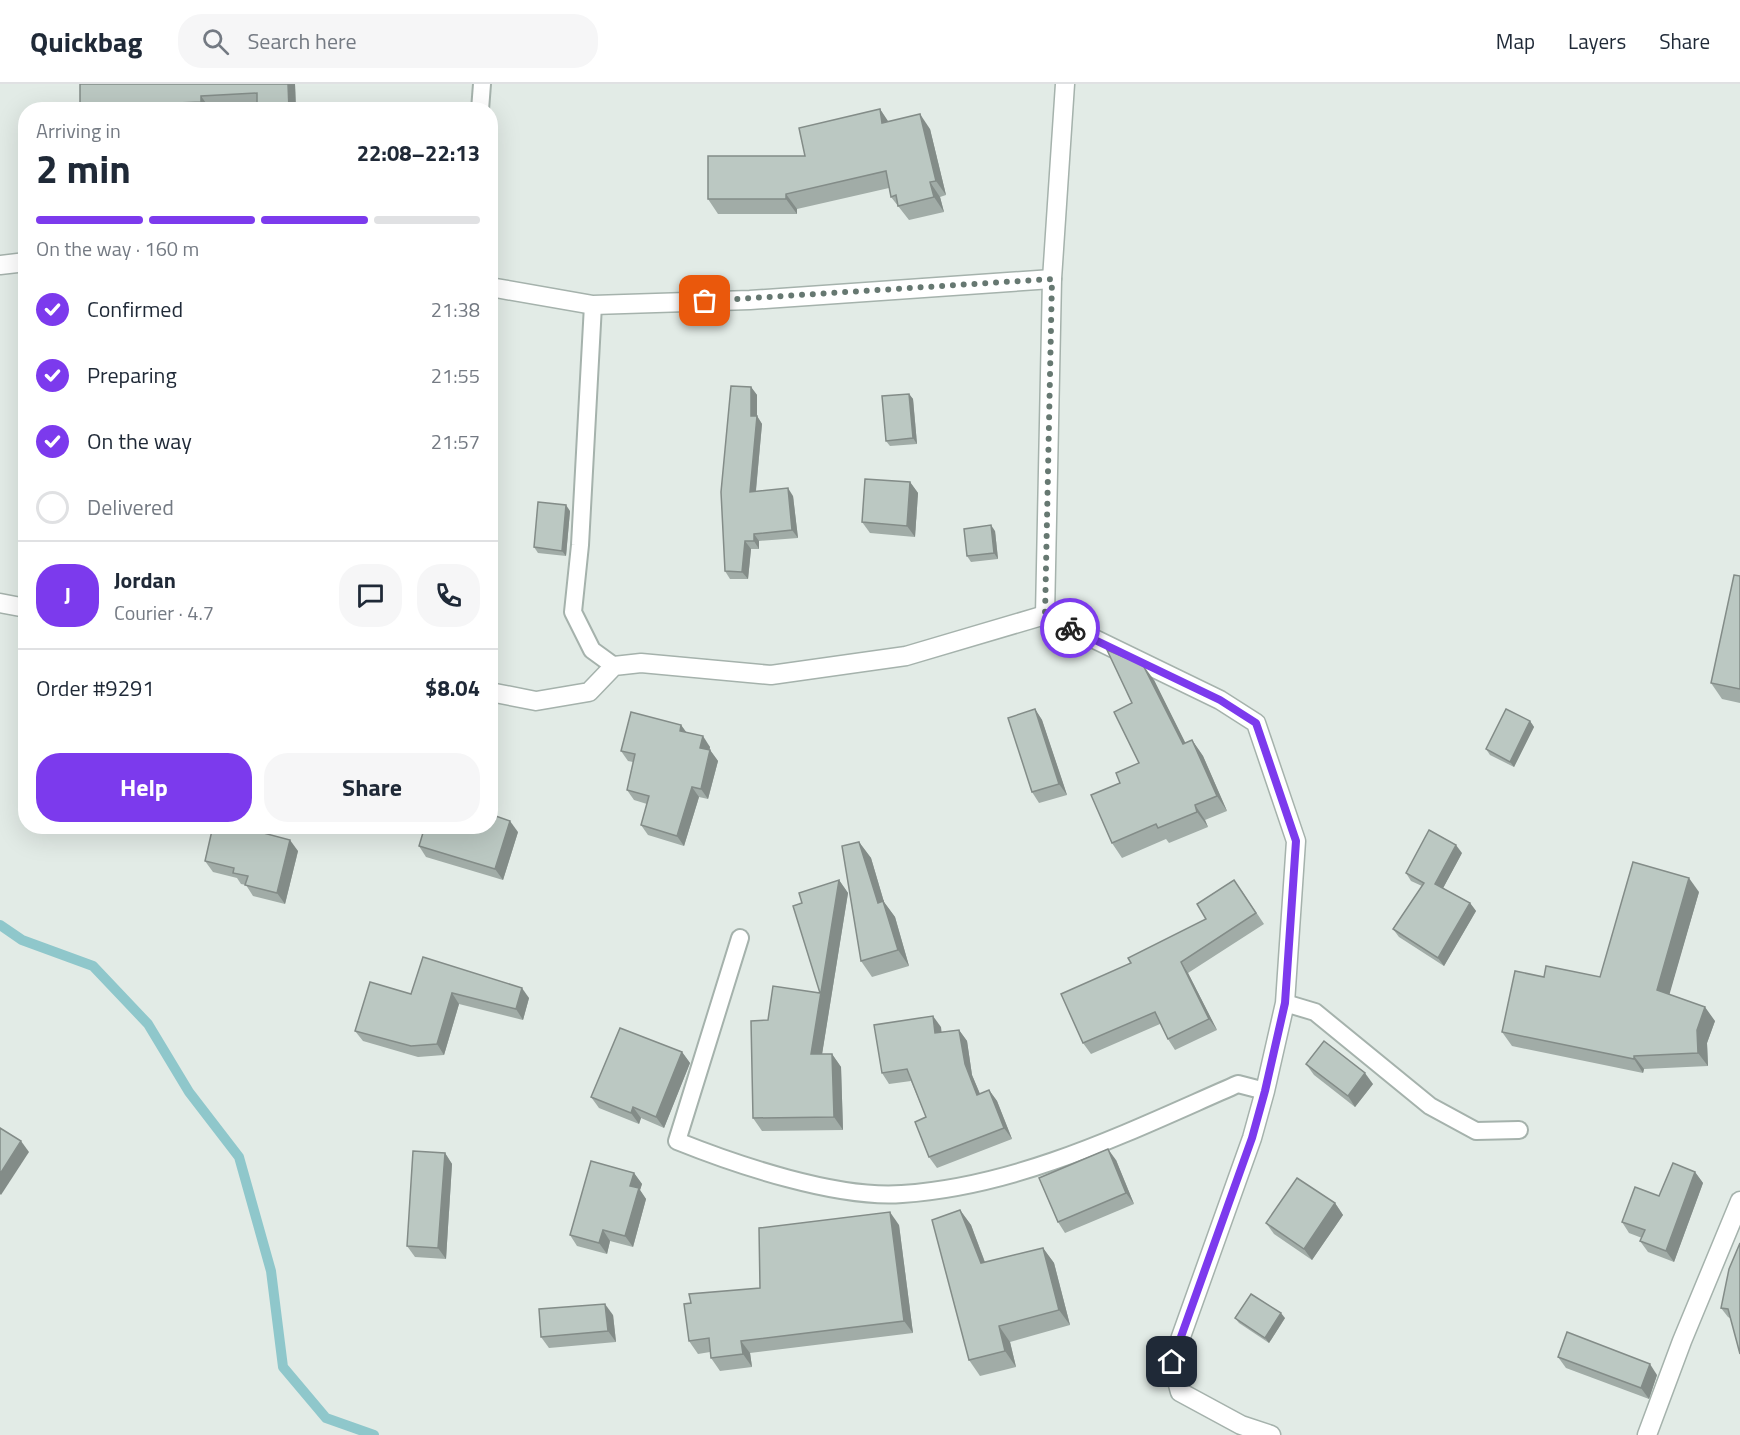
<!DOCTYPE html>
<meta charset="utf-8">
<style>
body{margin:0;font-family:"Titillium Web",sans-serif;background:#f6f6f7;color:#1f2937;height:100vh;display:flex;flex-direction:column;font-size:22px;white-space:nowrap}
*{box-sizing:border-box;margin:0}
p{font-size:20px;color:#747a83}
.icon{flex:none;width:33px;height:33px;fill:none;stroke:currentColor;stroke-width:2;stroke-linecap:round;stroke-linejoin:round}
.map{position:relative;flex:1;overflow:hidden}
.details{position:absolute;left:18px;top:18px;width:480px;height:732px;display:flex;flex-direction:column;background:#fff;border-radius:24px;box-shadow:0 6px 24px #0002}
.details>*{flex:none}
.pin{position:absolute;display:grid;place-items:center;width:51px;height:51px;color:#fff;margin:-26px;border-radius:12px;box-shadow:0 3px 9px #0006}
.courier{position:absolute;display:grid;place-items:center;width:60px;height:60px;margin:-30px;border:4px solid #7c3aed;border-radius:50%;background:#fff;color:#222;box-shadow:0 2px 8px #0007}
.headline em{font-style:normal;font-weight:700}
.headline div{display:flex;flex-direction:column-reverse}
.headline{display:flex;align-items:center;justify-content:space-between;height:102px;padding:0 18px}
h1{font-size:39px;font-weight:700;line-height:45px}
.bar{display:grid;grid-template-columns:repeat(4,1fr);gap:9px 6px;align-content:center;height:72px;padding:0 18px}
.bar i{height:8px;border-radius:4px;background:#e0e1e3}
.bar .active{background:#7c3aed}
.bar p{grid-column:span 4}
.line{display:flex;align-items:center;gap:15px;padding:0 18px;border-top:2px solid #e0e1e3}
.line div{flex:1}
.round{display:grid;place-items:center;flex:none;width:63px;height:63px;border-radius:24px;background:#f6f6f7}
ol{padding:0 18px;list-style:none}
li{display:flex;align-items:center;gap:18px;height:66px}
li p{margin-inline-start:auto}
li .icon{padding:6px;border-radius:50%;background:#7c3aed;color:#fff;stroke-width:4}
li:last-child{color:#747a83}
li i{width:33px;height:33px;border:3px solid #e0e1e3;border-radius:50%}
.action{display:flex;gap:12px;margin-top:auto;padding:12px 18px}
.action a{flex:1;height:69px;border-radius:24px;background:#7c3aed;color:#fff;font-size:24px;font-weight:700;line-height:69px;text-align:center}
.action a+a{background:#f6f6f7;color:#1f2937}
header{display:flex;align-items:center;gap:36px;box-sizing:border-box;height:84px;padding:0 30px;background:#fff;border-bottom:2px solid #e0e1e3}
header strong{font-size:28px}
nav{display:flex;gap:33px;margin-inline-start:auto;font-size:21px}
.search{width:420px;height:54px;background:#f6f6f7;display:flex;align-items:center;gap:15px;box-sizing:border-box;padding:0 21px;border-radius:24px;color:#747a83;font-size:22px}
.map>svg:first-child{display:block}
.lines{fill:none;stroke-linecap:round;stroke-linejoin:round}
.stream{stroke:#8fc7cb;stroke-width:10}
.lane-casing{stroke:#a5b2ac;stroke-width:20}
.street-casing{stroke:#a5b2ac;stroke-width:21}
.lane{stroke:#fff;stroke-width:16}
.street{stroke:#fff;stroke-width:18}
.wall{fill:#a1aca7}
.shaded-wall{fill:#838c88}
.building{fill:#bbc8c2;stroke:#838c88;stroke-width:1.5}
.done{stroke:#667871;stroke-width:6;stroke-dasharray:0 10.8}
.route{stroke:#7c3aed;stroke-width:8}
</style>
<header>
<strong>Quickbag</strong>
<div class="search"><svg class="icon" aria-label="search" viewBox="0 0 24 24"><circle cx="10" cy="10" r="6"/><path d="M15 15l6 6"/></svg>Search here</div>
<nav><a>Map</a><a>Layers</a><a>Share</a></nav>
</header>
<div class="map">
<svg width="1740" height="1351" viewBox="0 0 1740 1351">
<rect width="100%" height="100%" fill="#e2ebe6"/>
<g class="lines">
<!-- stream -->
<path class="stream" d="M 0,841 L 22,856 L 93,882 L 148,940 L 189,1008 L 239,1073 L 271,1187 L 283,1283 L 326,1334 L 374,1351"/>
<!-- lane casing -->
<g class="lane-casing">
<g id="lane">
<path d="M 480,26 L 482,0"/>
<path d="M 593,221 L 580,461 L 573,528 L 592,566 L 614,582"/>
<path d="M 740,854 L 677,1057 C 737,1081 837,1115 902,1110 C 1021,1102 1130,1047 1238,1000 L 1265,1007"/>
<path d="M 1285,919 L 1315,928 L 1430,1022 L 1476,1047 L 1519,1046"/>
</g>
</g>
<!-- street casing -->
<g class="street-casing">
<g id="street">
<path d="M 1065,0 L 1052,195 L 1045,531 L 1220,616 L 1256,639 L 1296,757 L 1285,919 L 1265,1007 L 1252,1054 L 1172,1278 L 1180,1308 L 1241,1341 L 1271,1351"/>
<path d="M 0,181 L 26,178"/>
<path d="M 490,203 L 593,221 L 750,216 L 1052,195"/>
<path d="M 0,519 L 26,524"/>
<path d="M 490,608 L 536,617 L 589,608 L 614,582 L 641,579 L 771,591 L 906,572 L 1045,531"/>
<path d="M 1647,1351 L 1682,1257 L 1740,1117"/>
</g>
</g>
<!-- lane -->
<use href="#lane" class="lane"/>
<!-- street -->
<use href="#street" class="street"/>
</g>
<!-- wall -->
<g class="wall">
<path d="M 295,0 L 296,26 L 257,26 L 257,20 L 208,22 L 208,26 L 82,26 L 80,23 Z"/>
<path d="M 880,25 L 888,38 L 930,45 L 946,111 L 940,113 L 944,128 L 909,136 L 891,113 L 889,104 L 797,125 L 797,130 L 718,130 L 708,115 L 805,72 Z"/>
<path d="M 751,303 L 757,311 L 757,332 L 762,340 L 756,407 L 793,412 L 798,454 L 759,457 L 759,465 L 751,465 L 748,495 L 730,495 L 725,487 Z"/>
<path d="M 909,310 L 913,315 L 917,360 L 890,362 L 886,357 Z"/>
<path d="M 910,398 L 918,409 L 915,453 L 870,449 L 862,438 Z"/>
<path d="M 570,427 L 566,472 L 538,469 L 534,463 Z"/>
<path d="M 995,447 L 998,475 L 971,478 L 967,472 Z"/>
<path d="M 1740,492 L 1740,619 L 1722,615 L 1711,599 Z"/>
<path d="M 1154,596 L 1185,659 L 1192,656 L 1203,672 L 1227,727 L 1205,736 L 1208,743 L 1169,759 L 1166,755 L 1122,774 L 1112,759 L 1120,699 L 1139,679 Z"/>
<path d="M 1035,625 L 1042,636 L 1067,711 L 1039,719 L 1032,708 Z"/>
<path d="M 1530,637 L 1534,643 L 1514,683 L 1490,671 L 1486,665 Z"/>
<path d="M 681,641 L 687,649 L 710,663 L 710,666 L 718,677 L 708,715 L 699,713 L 684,762 L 648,751 L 641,741 L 647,720 L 634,716 L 627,706 L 633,678 L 628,677 L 621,667 Z"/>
<path d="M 257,748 L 298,767 L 285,820 L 253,812 L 246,801 L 241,800 L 237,794 L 213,788 L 205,777 Z"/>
<path d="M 518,748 L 503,796 L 426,773 L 419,762 Z"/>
<path d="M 859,758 L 871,774 L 884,818 L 895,833 L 909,882 L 872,893 L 861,877 Z"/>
<path d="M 1462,769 L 1443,804 L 1470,819 L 1476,827 L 1444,882 L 1399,853 L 1393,845 L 1422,802 L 1411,797 L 1406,789 Z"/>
<path d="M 839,796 L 848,809 L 822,970 L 832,970 L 841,983 L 843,1046 L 762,1047 L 753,1034 L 768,936 L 820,909 L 802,819 Z"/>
<path d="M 1242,807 L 1264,840 L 1188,889 L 1217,946 L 1175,966 L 1168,955 L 1160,940 L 1091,970 L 1083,959 L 1131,879 L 1206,835 Z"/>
<path d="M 1699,808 L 1669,910 L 1715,937 L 1707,959 L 1708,982 L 1644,985 L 1643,989 L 1512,962 L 1502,948 L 1544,893 L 1600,893 Z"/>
<path d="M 423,873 L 529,914 L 523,936 L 459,920 L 444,971 L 418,973 L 363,957 L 355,947 L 411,910 Z"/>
<path d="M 941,943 L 941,948 L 959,946 L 967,957 L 972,991 L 980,1010 L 989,1006 L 997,1017 L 1012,1055 L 937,1084 L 929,1073 L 926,1033 L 911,997 L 889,1000 L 882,989 Z"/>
<path d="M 682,968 L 690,979 L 664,1044 L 641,1034 L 639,1040 L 599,1024 L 591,1013 Z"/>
<path d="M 1306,980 L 1373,1000 L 1355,1023 L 1314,991 Z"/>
<path d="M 445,1069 L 452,1080 L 446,1175 L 415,1173 L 407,1162 Z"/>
<path d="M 1116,1076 L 1134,1120 L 1065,1149 L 1058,1138 Z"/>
<path d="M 1695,1088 L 1703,1099 L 1674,1178 L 1648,1168 L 1640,1157 L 1642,1154 L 1629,1149 L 1622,1138 Z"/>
<path d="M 634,1089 L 642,1100 L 640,1106 L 646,1115 L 633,1163 L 610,1157 L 607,1170 L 577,1162 L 570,1151 Z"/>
<path d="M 1335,1119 L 1343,1131 L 1312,1176 L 1274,1150 L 1266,1139 Z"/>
<path d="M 960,1126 L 971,1141 L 985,1178 L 1043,1164 L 1054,1179 L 1070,1241 L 1010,1258 L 1016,1283 L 980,1292 L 969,1276 Z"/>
<path d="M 899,1141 L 913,1249 L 750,1269 L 752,1283 L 720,1287 L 711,1274 L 710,1268 L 698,1270 L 689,1257 L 760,1204 Z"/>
<path d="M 1740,1159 L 1730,1234 L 1728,1233 L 1721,1224 Z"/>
<path d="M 613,1231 L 616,1258 L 549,1264 L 541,1253 Z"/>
<path d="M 1235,1234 L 1285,1234 L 1269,1259 L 1239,1239 Z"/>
<path d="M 1558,1273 L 1657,1291 L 1649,1315 L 1566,1284 Z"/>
</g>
<!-- shaded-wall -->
<g class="shaded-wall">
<path d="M 288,0 L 295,0 L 296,26 L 289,26 Z"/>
<path d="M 201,12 L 208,22 L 208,26 L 206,26 L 201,18 Z"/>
<path d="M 880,25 L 890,40 L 882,39 Z"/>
<path d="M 920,30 L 930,45 L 946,111 L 936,97 Z"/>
<path d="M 930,98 L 940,113 L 944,128 L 934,113 Z"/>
<path d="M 786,110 L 797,125 L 797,130 L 786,115 Z"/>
<path d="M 751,303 L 757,311 L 757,332 L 762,340 L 755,415 L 750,408 Z"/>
<path d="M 909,310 L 913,315 L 917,360 L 913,354 Z"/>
<path d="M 910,398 L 918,409 L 915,453 L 907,442 Z"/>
<path d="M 788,404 L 793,412 L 798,454 L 792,446 Z"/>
<path d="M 566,421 L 570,427 L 566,472 L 562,467 Z"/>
<path d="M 991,441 L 995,447 L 998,475 L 994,469 Z"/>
<path d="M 754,450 L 759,457 L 759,465 L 754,457 Z"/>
<path d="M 745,457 L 751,465 L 748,495 L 742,488 Z"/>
<path d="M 1143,581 L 1154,596 L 1194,676 L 1183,660 Z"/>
<path d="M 1035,625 L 1042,636 L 1067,711 L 1059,700 Z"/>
<path d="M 1530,637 L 1534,643 L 1514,683 L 1510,678 Z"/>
<path d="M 681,641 L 688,651 L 680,647 Z"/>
<path d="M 703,652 L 710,663 L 707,674 L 700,664 Z"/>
<path d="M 1192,656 L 1203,672 L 1227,727 L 1217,712 Z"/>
<path d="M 710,666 L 718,677 L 708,715 L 701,705 Z"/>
<path d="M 692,703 L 699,713 L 684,762 L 677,752 Z"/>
<path d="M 1195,721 L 1205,736 L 1208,743 L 1197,728 Z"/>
<path d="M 510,737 L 518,748 L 503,796 L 495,785 Z"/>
<path d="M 249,742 L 254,742 L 258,748 L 248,745 Z"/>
<path d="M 290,756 L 298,767 L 285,820 L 277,809 Z"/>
<path d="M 859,758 L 871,774 L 884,818 L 895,833 L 909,882 L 898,866 L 878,819 Z"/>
<path d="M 1456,761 L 1462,769 L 1441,808 L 1435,800 Z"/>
<path d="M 1689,794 L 1699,808 L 1667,919 L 1657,906 Z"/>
<path d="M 839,796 L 848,809 L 820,983 L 811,970 Z"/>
<path d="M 1470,819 L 1476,827 L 1444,882 L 1438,874 Z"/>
<path d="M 1181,878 L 1188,889 L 1217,946 L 1209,935 Z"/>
<path d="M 522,904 L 529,914 L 523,936 L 516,925 Z"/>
<path d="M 452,909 L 459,920 L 444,971 L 437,960 Z"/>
<path d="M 1705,923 L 1715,937 L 1707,959 L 1708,982 L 1698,969 L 1697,946 Z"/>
<path d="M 933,932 L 941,943 L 943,960 L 935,949 Z"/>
<path d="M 959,946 L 967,957 L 972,991 L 985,1022 L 977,1011 L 965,980 Z"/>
<path d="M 682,968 L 690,979 L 664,1044 L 656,1033 Z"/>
<path d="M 832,970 L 841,983 L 843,1046 L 834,1033 Z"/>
<path d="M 1634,972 L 1644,985 L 1643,989 L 1634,975 Z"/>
<path d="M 1365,989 L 1373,1000 L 1355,1023 L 1348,1012 Z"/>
<path d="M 989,1006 L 997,1017 L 1012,1055 L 1004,1044 Z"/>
<path d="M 633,1023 L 641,1034 L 639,1040 L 631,1029 Z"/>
<path d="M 21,1057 L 29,1068 L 1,1111 L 0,1110 L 0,1090 Z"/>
<path d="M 1108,1065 L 1116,1076 L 1134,1120 L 1126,1109 Z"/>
<path d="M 445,1069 L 452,1080 L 446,1175 L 438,1164 Z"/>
<path d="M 1695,1088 L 1703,1099 L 1674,1178 L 1666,1167 Z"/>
<path d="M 634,1089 L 642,1100 L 640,1106 L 646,1115 L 633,1163 L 625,1152 L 630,1102 Z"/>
<path d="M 1335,1119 L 1343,1131 L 1312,1176 L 1304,1165 Z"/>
<path d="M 960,1126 L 971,1141 L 991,1195 L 981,1179 Z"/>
<path d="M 890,1128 L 899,1141 L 913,1249 L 904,1237 Z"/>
<path d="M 603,1146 L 610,1157 L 607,1170 L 599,1159 Z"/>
<path d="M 1043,1164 L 1054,1179 L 1070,1241 L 1059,1226 Z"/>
<path d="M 605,1220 L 613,1231 L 616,1258 L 608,1247 Z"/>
<path d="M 1281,1229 L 1285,1234 L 1269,1259 L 1265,1254 Z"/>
<path d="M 999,1242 L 1010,1258 L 1016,1283 L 1005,1267 Z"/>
<path d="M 741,1257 L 750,1269 L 752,1283 L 743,1270 Z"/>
<path d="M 1650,1280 L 1657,1291 L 1649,1315 L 1641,1304 Z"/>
</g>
<!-- building -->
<g class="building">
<path d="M 80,0 L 288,0 L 289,26 L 257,26 L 257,9 L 201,12 L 201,18 L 80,23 Z"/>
<path d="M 880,25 L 882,39 L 920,30 L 936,97 L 930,98 L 934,113 L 898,122 L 896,111 L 891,113 L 886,87 L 786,110 L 786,115 L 708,115 L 708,72 L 805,72 L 799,44 Z"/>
<path d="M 731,302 L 751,303 L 751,332 L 757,332 L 750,408 L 788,404 L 792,446 L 754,450 L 754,457 L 745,457 L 742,488 L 725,487 L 721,408 Z"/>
<path d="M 909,310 L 913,354 L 886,357 L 882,312 Z"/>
<path d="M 865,395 L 910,398 L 907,442 L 862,438 Z"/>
<path d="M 538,418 L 566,421 L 562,467 L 534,463 Z"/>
<path d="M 991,441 L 994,469 L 967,472 L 964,445 Z"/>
<path d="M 1734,491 L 1740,492 L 1740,605 L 1711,599 Z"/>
<path d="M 1107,566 L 1143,581 L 1183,660 L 1192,656 L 1217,712 L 1195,721 L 1197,728 L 1158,744 L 1156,740 L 1112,759 L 1091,711 L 1120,699 L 1116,689 L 1139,679 L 1114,628 L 1132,619 Z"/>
<path d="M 1035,625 L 1059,700 L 1032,708 L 1008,634 Z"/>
<path d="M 1506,625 L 1530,637 L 1510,678 L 1486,665 Z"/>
<path d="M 631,628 L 681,641 L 680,647 L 703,652 L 700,664 L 710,666 L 701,705 L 692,703 L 677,752 L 641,741 L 649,712 L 627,706 L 635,670 L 621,667 Z"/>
<path d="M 490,730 L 510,737 L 495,785 L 419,762 L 425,742 L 490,742 Z"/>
<path d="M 213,742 L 249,742 L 248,745 L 290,756 L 277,809 L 245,801 L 248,792 L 233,789 L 234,784 L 205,777 Z"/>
<path d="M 1429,746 L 1456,761 L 1435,800 L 1470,819 L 1438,874 L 1393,845 L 1424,799 L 1406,789 Z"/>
<path d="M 859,758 L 878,819 L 883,817 L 898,866 L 861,877 L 842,762 Z"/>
<path d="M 1633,778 L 1689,794 L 1657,906 L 1705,923 L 1697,946 L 1698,969 L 1634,972 L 1634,975 L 1502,948 L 1515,887 L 1544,893 L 1546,882 L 1600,893 Z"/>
<path d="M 839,796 L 811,970 L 832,970 L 834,1033 L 753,1034 L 751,937 L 768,936 L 773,902 L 820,909 L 793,822 L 802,819 L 799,809 Z"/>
<path d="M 1234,796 L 1256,829 L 1181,878 L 1209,935 L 1168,955 L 1155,928 L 1083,959 L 1061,910 L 1131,879 L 1128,874 L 1206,835 L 1197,820 Z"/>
<path d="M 423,873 L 522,904 L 516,925 L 452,909 L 437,960 L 411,962 L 355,947 L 370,898 L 411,910 Z"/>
<path d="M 933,932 L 935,949 L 959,946 L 965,980 L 977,1011 L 989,1006 L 1004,1044 L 929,1073 L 915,1038 L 926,1033 L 907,985 L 882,989 L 874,941 Z"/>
<path d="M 620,944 L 682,968 L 656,1033 L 633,1023 L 631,1029 L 591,1013 Z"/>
<path d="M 1324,957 L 1365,989 L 1348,1012 L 1306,980 Z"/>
<path d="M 0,1044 L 21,1057 L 0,1090 Z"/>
<path d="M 1108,1065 L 1126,1109 L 1058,1138 L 1039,1094 Z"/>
<path d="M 413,1067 L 445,1069 L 438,1164 L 407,1162 Z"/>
<path d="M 591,1077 L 634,1089 L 630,1102 L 639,1104 L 625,1152 L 603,1146 L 599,1159 L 570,1151 Z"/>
<path d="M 1673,1079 L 1695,1088 L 1666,1167 L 1640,1157 L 1645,1146 L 1622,1138 L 1635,1103 L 1659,1112 Z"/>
<path d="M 1297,1094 L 1335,1119 L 1304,1165 L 1266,1139 Z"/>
<path d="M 960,1126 L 981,1179 L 1043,1164 L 1059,1226 L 999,1242 L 1005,1267 L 969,1276 L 932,1136 Z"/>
<path d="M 890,1128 L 904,1237 L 741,1257 L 743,1270 L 711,1274 L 709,1254 L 689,1257 L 684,1220 L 691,1219 L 689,1210 L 760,1204 L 759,1144 Z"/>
<path d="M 1740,1159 L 1740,1270 L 1728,1225 L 1721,1224 L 1729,1185 Z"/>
<path d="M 1251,1210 L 1281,1229 L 1265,1254 L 1235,1234 Z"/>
<path d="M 605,1220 L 608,1247 L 541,1253 L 539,1225 Z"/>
<path d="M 1567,1248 L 1650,1280 L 1641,1304 L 1558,1273 Z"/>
</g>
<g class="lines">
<!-- done -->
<path class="done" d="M 705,217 L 1052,195 L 1045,531 L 1070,544"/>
<!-- route -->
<path class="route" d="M 1070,544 L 1220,616 L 1256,639 L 1296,757 L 1285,919 L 1265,1007 L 1252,1054 L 1172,1278"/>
</g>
</svg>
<div class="pin" style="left:705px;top:217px;background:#ea580c"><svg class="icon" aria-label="bag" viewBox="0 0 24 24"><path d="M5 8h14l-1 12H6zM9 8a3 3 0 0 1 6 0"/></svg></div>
<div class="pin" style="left:1172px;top:1278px;background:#1f2937"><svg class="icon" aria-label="home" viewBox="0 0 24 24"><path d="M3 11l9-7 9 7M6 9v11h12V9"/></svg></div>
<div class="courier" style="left:1070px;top:544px"><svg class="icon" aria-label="bike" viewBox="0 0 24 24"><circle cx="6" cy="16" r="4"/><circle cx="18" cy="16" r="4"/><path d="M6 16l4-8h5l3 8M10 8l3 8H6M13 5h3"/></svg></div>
<section class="details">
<div class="headline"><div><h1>2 min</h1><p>Arriving in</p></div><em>22:08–22:13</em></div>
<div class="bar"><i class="active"></i><i class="active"></i><i class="active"></i><i></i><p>On the way · 160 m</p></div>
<ol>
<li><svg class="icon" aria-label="check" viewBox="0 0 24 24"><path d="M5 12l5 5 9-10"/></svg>Confirmed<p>21:38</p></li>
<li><svg class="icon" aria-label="check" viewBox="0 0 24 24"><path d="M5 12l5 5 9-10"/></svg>Preparing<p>21:55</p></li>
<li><svg class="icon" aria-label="check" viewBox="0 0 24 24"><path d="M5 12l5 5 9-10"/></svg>On the way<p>21:57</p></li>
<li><i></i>Delivered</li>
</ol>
<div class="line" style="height:108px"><b class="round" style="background:#7c3aed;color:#fff">J</b><div><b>Jordan</b><p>Courier · 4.7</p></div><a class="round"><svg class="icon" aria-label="chat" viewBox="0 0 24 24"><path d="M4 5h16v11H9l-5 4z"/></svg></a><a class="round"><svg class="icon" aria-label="phone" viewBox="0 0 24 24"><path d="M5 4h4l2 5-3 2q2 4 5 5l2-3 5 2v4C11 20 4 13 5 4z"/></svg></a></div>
<div class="line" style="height:78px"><div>Order #9291</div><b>$8.04</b></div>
<div class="action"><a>Help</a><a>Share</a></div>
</section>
</div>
